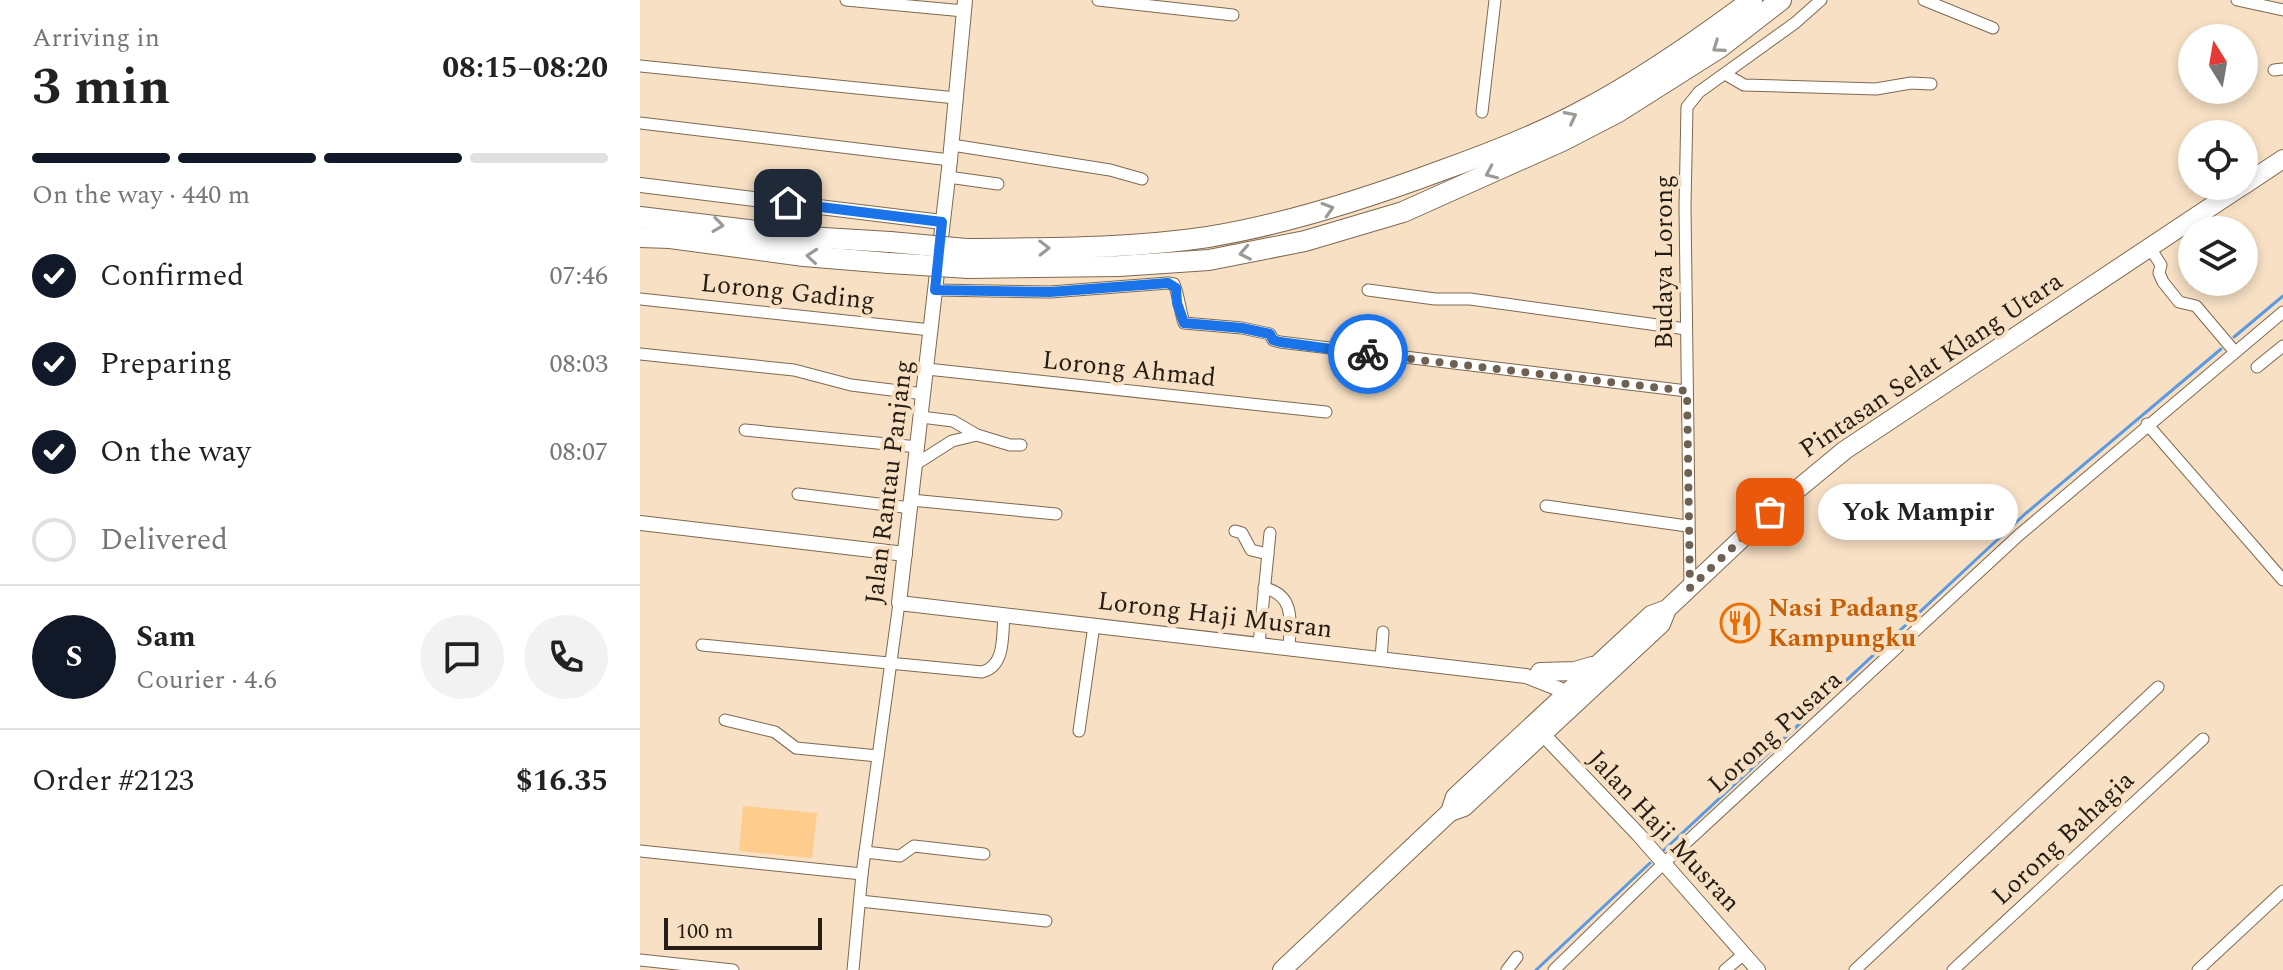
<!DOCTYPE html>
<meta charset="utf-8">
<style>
body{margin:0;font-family:Spectral,serif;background:#f2f2f2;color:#222;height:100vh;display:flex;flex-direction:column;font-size:30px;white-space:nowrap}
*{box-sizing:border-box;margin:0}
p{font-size:26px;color:#767676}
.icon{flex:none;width:44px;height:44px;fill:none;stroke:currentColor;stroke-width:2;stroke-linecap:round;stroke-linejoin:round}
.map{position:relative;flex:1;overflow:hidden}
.drawer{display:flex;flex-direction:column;background:#fff;width:640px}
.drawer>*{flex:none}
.needle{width:52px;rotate:349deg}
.fabs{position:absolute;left:1538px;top:24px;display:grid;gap:16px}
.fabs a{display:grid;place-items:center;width:80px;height:80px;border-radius:50%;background:#fff;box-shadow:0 4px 12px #0003;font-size:40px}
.scale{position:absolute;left:24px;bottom:20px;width:158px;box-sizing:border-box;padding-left:8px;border:4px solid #251d13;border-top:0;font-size:22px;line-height:28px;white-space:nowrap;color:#251d13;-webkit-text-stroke:6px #f7e0c4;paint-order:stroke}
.pin{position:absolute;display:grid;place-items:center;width:68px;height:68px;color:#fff;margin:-34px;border-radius:16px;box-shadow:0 4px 12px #0006}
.courier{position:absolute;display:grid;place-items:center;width:80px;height:80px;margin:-40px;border:6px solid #1a73e8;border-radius:50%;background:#fff;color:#222;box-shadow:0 2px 10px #0007}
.bubble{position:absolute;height:56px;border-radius:28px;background:#fff;box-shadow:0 4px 12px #0003;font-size:26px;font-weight:700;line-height:56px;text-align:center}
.head em{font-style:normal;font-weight:700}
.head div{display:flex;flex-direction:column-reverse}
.head{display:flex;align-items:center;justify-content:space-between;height:136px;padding:0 32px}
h1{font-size:52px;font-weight:700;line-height:60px}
.bar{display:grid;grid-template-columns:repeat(4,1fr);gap:12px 8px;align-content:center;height:96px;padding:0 32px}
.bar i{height:10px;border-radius:6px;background:#e0e0e0}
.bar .current{background:#111827}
.bar p{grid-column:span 4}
.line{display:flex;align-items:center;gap:20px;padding:0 32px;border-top:2px solid #e0e0e0}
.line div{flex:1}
.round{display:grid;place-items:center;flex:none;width:84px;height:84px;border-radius:42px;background:#f2f2f2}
ol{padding:0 32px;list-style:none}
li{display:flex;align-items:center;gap:24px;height:88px}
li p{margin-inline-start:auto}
li .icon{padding:8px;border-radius:50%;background:#111827;color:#fff;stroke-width:4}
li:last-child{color:#767676}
li i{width:44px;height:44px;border:4px solid #e0e0e0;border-radius:50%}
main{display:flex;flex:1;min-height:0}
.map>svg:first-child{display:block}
.green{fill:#fecc8c}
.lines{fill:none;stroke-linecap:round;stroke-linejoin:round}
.stream{stroke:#5b99e2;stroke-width:3}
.minor-casing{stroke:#7e6950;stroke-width:13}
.tertiary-casing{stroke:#7e6950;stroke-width:16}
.trunk-casing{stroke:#7e6950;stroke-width:20}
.motorway-casing{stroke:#7e6950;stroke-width:22}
.minor{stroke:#fff;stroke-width:11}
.tertiary{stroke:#fff;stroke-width:14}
.trunk{stroke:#fff;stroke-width:18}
.motorway{stroke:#fff;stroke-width:20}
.motorway-bridge-casing{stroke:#7e6950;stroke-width:22;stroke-linecap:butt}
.motorway-bridge{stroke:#fff;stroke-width:20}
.oneway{stroke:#9d9995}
.done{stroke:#6e6151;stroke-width:8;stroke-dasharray:0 14.4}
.route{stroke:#1a73e8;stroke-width:10}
.labels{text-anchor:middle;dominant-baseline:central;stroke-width:8;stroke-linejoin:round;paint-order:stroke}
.street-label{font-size:26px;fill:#251d13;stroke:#f7e0c4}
.food-label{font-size:26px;font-weight:bold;fill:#c56008;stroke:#f7e0c4;text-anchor:start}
</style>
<main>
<section class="drawer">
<div class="head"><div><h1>3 min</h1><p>Arriving in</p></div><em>08:15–08:20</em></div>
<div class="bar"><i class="current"></i><i class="current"></i><i class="current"></i><i></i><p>On the way · 440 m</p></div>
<ol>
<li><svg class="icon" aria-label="check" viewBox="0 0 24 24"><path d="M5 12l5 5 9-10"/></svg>Confirmed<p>07:46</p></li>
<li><svg class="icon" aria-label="check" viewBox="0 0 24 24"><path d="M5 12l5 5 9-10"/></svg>Preparing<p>08:03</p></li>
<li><svg class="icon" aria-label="check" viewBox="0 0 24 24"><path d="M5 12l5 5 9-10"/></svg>On the way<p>08:07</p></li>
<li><i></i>Delivered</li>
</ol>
<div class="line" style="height:144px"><b class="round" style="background:#111827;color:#fff">S</b><div><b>Sam</b><p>Courier · 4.6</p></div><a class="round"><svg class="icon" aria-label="chat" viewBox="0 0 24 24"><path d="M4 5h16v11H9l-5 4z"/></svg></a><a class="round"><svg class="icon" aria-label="phone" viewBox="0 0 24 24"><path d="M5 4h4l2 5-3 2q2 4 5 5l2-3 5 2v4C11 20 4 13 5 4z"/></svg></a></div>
<div class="line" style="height:104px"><div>Order #2123</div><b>$16.35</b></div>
</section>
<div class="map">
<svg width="1643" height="970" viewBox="0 0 1643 970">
<rect width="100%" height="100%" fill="#f7e0c4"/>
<!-- green -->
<path class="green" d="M 103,806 L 177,813 L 172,858 L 99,851 Z"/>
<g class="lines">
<!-- stream -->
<g class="stream">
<path d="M 1594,337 L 1643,296"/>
<path d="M 1024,850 L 1385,514 L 1581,349"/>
<path d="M 896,970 L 1010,863"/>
</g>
<!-- minor casing -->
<g class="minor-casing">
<g id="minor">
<path d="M 206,0 L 324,11"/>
<path d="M 458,0 L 593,15"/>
<path d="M 1284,0 L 1353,28"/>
<path d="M 1597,0 L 1643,10"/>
<path d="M 0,66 L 316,98"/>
<path d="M 1634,70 L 1643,69"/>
<path d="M 1085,74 L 1104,85 L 1236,89 L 1271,83 L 1291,84"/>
<path d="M 842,112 L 855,0"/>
<path d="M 0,123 L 310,160"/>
<path d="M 312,145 L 470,170 L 502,179"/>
<path d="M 308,177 L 358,184"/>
<path d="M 1510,248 L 1521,265 L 1519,273 L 1523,282 L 1539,302 L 1556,306 L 1595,352"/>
<path d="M 295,290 L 410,292 L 528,283 L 534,284 C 539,296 540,311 544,323 L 602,328 L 630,334 L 633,340 L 640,342 L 1047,391"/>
<path d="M 728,290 L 795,299 L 830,299 L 1046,329"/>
<path d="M 0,299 L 291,330"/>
<path d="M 0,354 L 154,370 L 211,385 L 284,394"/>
<path d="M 1617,367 L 1643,346"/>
<path d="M 287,369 L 686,412"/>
<path d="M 281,417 L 313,421 L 337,435 L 370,445 L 381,445"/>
<path d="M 1507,424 L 1643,580"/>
<path d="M 105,430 L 278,447"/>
<path d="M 276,464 L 312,441 L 337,435"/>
<path d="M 158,494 L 271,508"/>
<path d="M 271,500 L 416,514"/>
<path d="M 906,506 L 1047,526"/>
<path d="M 595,531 L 602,533 L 611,550 L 628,554"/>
<path d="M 624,588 C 656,595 650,622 649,648"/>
<path d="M 1050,588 L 1045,207 L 1047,107 L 1059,92 L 1155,23 L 1181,0"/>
<path d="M 619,644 L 630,533"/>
<path d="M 62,645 L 342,672 C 366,666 362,635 364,615"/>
<path d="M 741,659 L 743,632"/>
<path d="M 85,720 L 135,732 L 156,748 L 238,756"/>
<path d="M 439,731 L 454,625"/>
<path d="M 0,851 L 222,874"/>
<path d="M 225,852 L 260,856 L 274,846 L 344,854"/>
<path d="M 220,901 L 406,921"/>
<path d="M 0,960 L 93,970"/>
<path d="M 213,970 L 222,874 L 259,603"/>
<path d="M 867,970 L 877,957"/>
<path d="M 914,970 L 1023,864 L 1379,535 L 1643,312"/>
<path d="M 1085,970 L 1104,954"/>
<path d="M 1215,970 L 1518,687"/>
<path d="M 1313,970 L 1563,739"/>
<path d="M 1558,970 L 1643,891"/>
</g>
</g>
<!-- tertiary casing -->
<g class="tertiary-casing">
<g id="tertiary">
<path d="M 325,0 L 310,160 L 259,603 L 886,676 L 919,689 L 932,701"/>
<path d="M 0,185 L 302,222"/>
<path d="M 0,523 L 265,554"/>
<path d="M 897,728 L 998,834 L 1118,970"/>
</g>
</g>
<!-- trunk casing -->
<g class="trunk-casing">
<g id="trunk">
<path d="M 1604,185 L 1643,159"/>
<path d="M 900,672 L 935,671 L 952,666"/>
<path d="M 810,812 L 815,797 L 1011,615 L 1027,609 L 1130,512 L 1205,450 L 1602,186"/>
<path d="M 642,970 L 810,812 L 824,807 L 1021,624 L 1027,609"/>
</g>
</g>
<!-- motorway casing -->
<g class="motorway-casing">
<g id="motorway">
<path d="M 0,217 L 167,237 L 250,242"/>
<path d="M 0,237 L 30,238 L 164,256 L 249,263"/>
<path d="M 326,249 C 407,248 488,249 568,237 C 647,224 725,199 800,171 C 848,154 895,136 940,112 C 1000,81 1057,41 1112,0"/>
<path d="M 329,268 L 479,266 L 569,260 L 665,241 L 763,212 L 922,141 L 978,112 L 1079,48 L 1141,0"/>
</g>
</g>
<!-- minor -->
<use href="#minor" class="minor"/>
<!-- tertiary -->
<use href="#tertiary" class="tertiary"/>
<!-- trunk -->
<use href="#trunk" class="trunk"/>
<!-- motorway -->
<use href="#motorway" class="motorway"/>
<!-- motorway-bridge casing -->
<g class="motorway-bridge-casing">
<g id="motorway-bridge">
<path d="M 250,242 L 326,249"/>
<path d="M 249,263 L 329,268"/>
</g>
</g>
<!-- motorway-bridge -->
<use href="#motorway-bridge" class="motorway-bridge"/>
</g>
<!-- one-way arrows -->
<defs><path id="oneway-chevron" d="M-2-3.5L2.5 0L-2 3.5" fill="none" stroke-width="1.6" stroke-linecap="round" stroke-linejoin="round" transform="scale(2)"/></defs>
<g class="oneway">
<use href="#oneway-chevron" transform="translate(1078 47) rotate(145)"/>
<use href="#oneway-chevron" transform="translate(931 117) rotate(-27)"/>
<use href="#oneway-chevron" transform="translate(851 173) rotate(156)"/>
<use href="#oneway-chevron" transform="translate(688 209) rotate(-17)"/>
<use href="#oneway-chevron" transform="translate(78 225) rotate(8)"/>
<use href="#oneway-chevron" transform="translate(404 248) rotate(-1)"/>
<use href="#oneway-chevron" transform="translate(605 253) rotate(169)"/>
<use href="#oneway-chevron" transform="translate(172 256) rotate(-175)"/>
</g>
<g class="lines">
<!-- done -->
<path class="done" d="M 728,354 L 1047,391 L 1050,588 L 1130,512"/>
<!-- route -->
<path class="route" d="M 148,203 L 302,222 L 295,290 L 410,292 L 528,283 L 536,288 L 537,303 L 544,323 L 602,328 L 630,334 L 633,340 L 640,342 L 728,354"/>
</g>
<!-- icons -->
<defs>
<g id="restaurant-ring" transform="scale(2)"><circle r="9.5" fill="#f7e0c4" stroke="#e8710a" stroke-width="1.5"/><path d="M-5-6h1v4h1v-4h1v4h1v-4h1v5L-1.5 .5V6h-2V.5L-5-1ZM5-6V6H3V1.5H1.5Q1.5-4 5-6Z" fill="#e8710a"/></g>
</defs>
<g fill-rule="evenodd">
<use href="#restaurant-ring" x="1100" y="623"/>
</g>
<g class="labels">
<!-- street labels -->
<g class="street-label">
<text transform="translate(1024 262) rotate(-90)">Budaya Lorong</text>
<text transform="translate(148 292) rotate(6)">Lorong Gading</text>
<text transform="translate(1291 365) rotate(-34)">Pintasan Selat Klang Utara</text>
<text transform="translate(489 369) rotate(6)">Lorong Ahmad</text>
<text transform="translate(249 482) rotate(-83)">Jalan Rantau Panjang</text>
<text transform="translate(575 615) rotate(7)">Lorong Haji Musran</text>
<text transform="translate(1135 732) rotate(-42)">Lorong Pusara</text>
<text transform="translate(1024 831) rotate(47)">Jalan Haji Musran</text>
<text transform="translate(1423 838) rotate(-43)">Lorong Bahagia</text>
</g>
<!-- food labels -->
<g class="food-label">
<text x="1128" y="608">Nasi Padang<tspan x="1128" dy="30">Kampungku</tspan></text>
</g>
</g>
</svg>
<div class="fabs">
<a><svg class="needle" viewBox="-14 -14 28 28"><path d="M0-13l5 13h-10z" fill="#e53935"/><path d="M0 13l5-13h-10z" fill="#767676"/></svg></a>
<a><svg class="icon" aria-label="locate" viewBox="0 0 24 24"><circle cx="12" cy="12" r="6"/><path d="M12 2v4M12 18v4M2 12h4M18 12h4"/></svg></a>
<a><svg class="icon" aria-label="layers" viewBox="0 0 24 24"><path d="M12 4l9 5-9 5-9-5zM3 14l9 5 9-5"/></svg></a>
</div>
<div class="scale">100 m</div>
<div class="pin" style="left:1130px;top:512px;background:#ea580c"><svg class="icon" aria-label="bag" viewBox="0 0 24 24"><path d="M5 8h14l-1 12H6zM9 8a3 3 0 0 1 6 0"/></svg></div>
<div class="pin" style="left:148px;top:203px;background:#1f2937"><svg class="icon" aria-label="home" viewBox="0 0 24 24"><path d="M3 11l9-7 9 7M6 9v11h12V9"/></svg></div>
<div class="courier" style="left:728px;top:354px"><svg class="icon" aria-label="bike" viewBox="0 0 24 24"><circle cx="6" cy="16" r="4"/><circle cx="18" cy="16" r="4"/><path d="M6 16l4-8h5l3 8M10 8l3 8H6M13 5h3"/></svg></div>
<div class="bubble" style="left:1178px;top:484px;width:200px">Yok Mampir</div>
</div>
</main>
